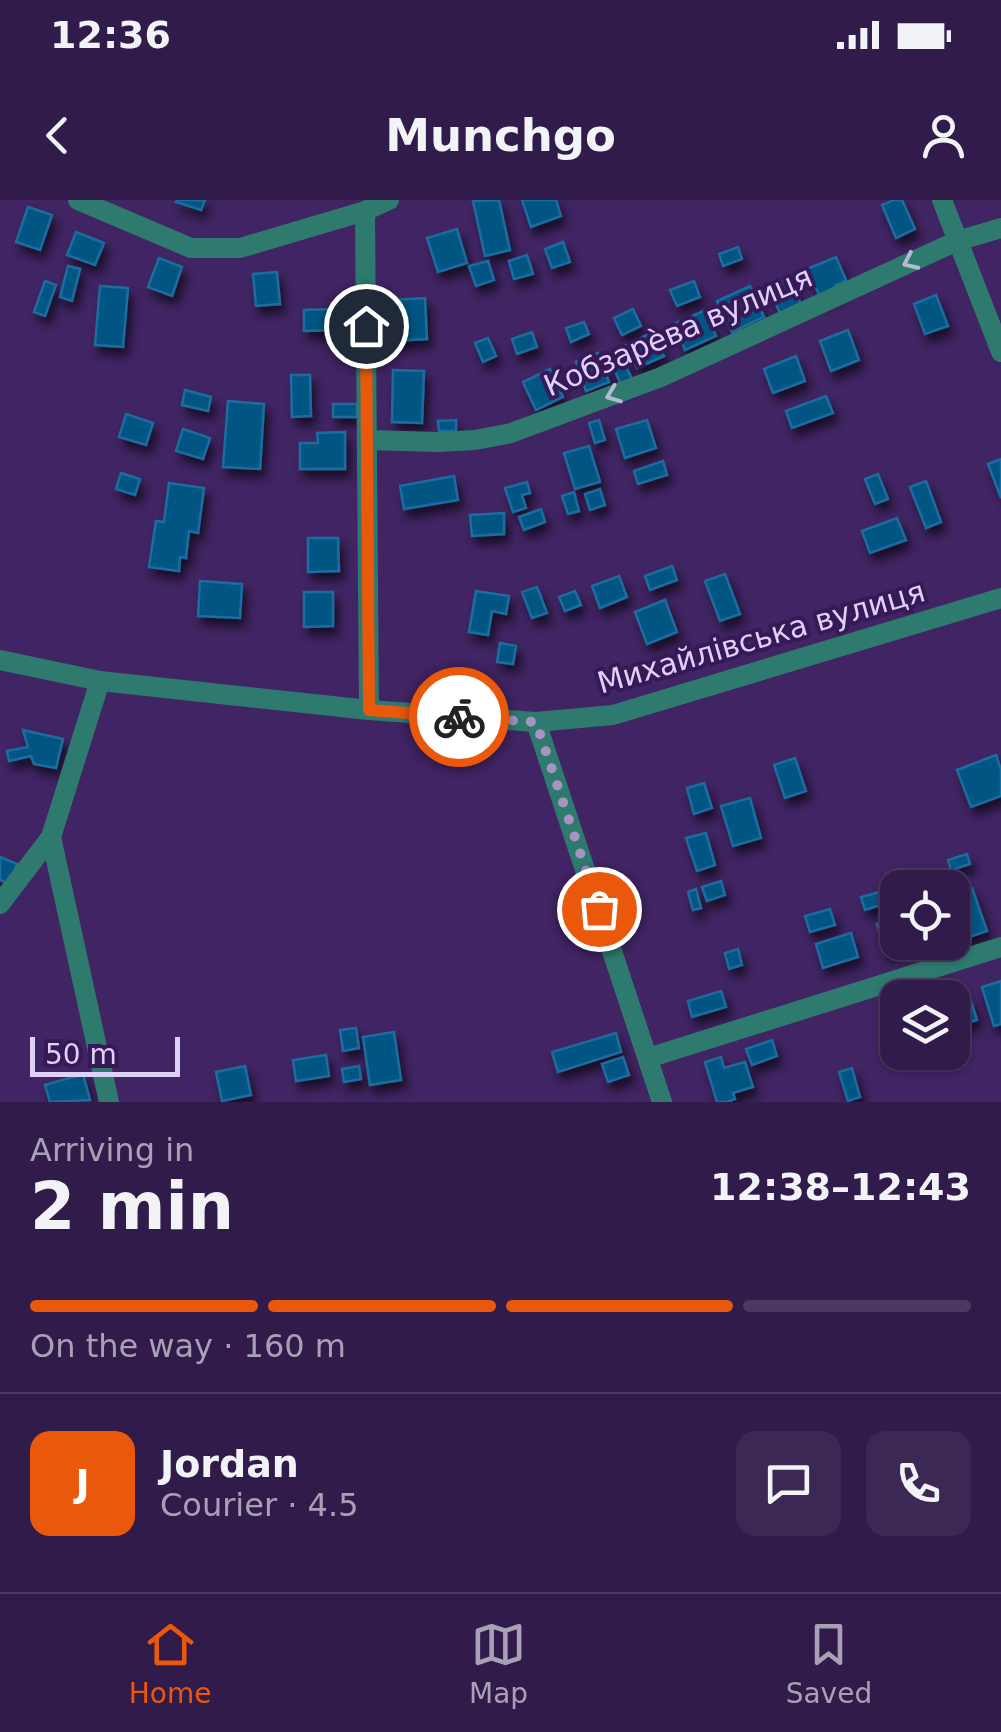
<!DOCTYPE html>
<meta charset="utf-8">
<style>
body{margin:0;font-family:"DejaVu Sans",sans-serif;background:#3c2854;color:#f1f3f6;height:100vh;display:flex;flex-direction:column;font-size:38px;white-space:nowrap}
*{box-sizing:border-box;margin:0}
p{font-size:32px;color:#a8a1b5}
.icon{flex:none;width:55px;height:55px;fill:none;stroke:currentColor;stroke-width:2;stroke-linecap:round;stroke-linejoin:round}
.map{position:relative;height:902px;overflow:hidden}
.sheet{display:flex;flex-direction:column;background:#301b4a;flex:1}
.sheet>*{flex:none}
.buttons{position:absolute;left:880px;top:670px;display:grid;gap:20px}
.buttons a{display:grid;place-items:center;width:90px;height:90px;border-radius:20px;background:#301b4a;box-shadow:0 2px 8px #0004,0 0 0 2px #4b3962;font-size:50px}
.scale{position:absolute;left:30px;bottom:25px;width:150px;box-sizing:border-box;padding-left:10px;border:5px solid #ded0f7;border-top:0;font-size:28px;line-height:35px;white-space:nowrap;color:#ded0f7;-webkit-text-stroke:8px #361957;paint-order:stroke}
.pin{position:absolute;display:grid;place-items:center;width:85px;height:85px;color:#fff;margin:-42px;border:5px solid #fff;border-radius:50%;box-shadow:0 2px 10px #0007}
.courier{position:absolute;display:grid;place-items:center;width:100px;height:100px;margin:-50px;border:8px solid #ea580c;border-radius:50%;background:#fff;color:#222;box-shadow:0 2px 12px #0007}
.headline em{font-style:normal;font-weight:700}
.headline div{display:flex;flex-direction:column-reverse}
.headline{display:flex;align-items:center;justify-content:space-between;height:170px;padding:0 30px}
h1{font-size:65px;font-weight:700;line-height:75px}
.bar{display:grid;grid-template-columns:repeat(4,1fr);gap:15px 10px;align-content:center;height:120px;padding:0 30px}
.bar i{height:12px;border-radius:8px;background:#4b3962}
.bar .active{background:#ea580c}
.bar p{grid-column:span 4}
.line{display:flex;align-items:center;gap:25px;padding:0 30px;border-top:2px solid #4b3962}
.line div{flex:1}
.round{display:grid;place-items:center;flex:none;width:105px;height:105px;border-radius:20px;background:#3c2854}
.status{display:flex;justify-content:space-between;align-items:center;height:70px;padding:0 50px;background:#301b4a;direction:ltr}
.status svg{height:28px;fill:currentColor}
header{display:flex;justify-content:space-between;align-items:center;height:130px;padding:0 30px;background:#301b4a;font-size:45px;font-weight:700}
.dock{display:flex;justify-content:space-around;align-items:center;height:140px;border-top:2px solid #4b3962;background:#301b4a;font-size:28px;color:#a8a1b5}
.dock a{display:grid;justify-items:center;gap:5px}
.dock .active{color:#ea580c}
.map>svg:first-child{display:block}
.building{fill:#005582;stroke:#1d6d9f;stroke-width:2.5;filter:url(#shadow)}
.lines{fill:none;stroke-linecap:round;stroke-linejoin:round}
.street{stroke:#2f7a6f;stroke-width:20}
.oneway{stroke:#b2bad5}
.done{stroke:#a794c3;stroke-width:10;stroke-dasharray:0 18}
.route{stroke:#ea580c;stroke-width:12}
.labels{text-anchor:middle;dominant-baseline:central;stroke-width:8;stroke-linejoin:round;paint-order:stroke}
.street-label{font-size:30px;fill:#ded0f7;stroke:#361957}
</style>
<div class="status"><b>12:36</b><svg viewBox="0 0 49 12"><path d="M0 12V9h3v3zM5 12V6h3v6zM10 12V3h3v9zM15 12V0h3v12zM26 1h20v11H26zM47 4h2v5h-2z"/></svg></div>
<header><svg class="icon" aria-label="back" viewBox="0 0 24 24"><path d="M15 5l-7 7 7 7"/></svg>Munchgo<svg class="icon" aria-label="person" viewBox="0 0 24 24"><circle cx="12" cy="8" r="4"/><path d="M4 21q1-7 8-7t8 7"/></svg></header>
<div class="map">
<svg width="1001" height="902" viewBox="0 0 1001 902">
<defs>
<filter id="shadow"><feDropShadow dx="4.5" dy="8" stdDeviation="5" flood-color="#0009"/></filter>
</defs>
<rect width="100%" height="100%" fill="#402463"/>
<!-- building -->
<g class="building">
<path d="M 177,0 L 205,0 L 201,10 L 176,2 Z"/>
<path d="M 499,0 L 510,50 L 485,56 L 473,1 Z"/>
<path d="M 522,0 L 556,0 L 561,16 L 531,27 Z"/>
<path d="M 894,0 L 902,0 L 915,29 L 896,38 L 882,5 Z"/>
<path d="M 28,7 L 52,15 L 40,50 L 16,42 Z"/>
<path d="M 457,29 L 467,63 L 438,72 L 427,38 Z"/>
<path d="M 76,32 L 104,43 L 95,65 L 67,55 Z"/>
<path d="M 563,42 L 570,62 L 552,68 L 545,49 Z"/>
<path d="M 738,47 L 742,59 L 723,66 L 719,54 Z"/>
<path d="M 527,55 L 533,74 L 514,79 L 509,61 Z"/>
<path d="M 836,57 L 846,80 L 836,85 L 839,91 L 821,99 L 807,69 Z"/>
<path d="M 159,58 L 182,67 L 172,96 L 148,87 Z"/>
<path d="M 488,61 L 494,80 L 476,86 L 469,66 Z"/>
<path d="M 68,66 L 80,69 L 72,101 L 60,97 Z"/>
<path d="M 277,72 L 280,104 L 256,106 L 253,74 Z"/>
<path d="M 789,78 L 801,104 L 780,113 L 768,88 Z"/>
<path d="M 45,81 L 56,85 L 45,116 L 34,112 Z"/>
<path d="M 694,81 L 700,97 L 677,106 L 670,90 Z"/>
<path d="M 100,86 L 128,88 L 123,147 L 95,145 Z"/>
<path d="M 750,86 L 764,117 L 732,132 L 717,101 Z"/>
<path d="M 936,95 L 948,126 L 925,134 L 914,104 Z"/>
<path d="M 425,98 L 427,139 L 393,141 L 391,100 Z"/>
<path d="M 335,109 L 335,130 L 304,131 L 304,110 Z"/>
<path d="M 633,109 L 641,126 L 622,135 L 614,118 Z"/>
<path d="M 704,111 L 716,136 L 685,150 L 674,124 Z"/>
<path d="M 584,122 L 589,134 L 571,142 L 566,128 Z"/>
<path d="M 848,130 L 859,160 L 831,171 L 820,141 Z"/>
<path d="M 532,132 L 537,147 L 517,154 L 512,139 Z"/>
<path d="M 653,132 L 664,156 L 637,168 L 626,145 Z"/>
<path d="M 488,138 L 496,156 L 483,162 L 475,143 Z"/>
<path d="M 598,153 L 609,182 L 586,191 L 576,162 Z"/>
<path d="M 796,156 L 805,181 L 773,193 L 764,169 Z"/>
<path d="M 622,158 L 632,179 L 621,184 L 611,163 Z"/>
<path d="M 550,169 L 563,197 L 536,210 L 523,182 Z"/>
<path d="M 393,170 L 424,171 L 422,223 L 392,222 Z"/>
<path d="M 291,175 L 310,175 L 311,216 L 292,217 Z"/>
<path d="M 185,190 L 211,197 L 208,211 L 182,205 Z"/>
<path d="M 826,196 L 833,213 L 792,228 L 786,211 Z"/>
<path d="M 228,201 L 264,204 L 260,269 L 223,267 Z"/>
<rect x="333" y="204" width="24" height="13"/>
<path d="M 126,214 L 153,223 L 146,245 L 119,237 Z"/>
<path d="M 456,220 L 456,231 L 439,231 L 438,221 Z"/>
<path d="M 599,220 L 605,240 L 595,243 L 589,223 Z"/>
<path d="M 647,220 L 656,248 L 625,258 L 616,229 Z"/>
<path d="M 183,229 L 210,238 L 203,259 L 176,251 Z"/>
<path d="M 345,232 L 345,269 L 300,269 L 300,243 L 318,243 L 317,233 Z"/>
<path d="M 589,246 L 600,282 L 575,289 L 564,253 Z"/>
<path d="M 1001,259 L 1001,298 L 988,264 Z"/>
<path d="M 663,261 L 667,275 L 638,284 L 634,271 Z"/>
<path d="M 121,273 L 140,279 L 135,295 L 116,289 Z"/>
<path d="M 878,274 L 888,299 L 875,304 L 865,279 Z"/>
<path d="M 454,276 L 458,300 L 404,309 L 400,286 Z"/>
<path d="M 926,281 L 941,322 L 926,328 L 910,287 Z"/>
<path d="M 527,282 L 530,293 L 522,295 L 526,308 L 513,312 L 505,288 Z"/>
<path d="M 169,283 L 204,288 L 198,333 L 189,331 L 186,358 L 180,357 L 179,371 L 149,367 L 156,321 L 164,322 Z"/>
<path d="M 600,289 L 605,305 L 590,310 L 585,294 Z"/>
<path d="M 574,292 L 579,311 L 568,314 L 562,296 Z"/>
<path d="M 541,309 L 545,322 L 524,330 L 519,317 Z"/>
<path d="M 504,313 L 504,334 L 472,336 L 470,315 Z"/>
<path d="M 897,318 L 906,340 L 870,353 L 862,331 Z"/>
<path d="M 308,338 L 338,338 L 339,371 L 308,372 Z"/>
<path d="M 672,366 L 677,380 L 650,390 L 645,376 Z"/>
<path d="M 725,374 L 740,414 L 720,421 L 705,381 Z"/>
<path d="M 619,376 L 627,397 L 600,408 L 592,386 Z"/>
<path d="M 200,381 L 242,384 L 240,418 L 198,416 Z"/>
<path d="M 537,387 L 547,413 L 532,418 L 522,392 Z"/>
<path d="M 476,391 L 509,396 L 506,414 L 492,411 L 488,435 L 469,432 Z"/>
<path d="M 575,391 L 581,405 L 565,411 L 559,397 Z"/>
<path d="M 304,392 L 333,392 L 333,426 L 304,427 Z"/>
<path d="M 665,400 L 677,432 L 647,444 L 635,412 Z"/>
<path d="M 500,443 L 516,446 L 513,464 L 497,462 Z"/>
<path d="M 23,530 L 63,539 L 56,568 L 34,564 L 31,556 L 9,561 L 7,551 L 28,547 Z"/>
<path d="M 996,555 L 1001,570 L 1001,596 L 971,607 L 957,570 Z"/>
<path d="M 795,558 L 806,591 L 785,598 L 774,565 Z"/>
<path d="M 704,583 L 712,608 L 694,614 L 687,588 Z"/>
<path d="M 750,598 L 761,638 L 733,646 L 721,606 Z"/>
<path d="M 706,633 L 715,665 L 697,671 L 686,638 Z"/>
<path d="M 967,654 L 970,664 L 951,670 L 948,660 Z"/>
<path d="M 0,657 L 17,664 L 9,684 L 0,680 Z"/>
<path d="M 721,681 L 725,695 L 707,701 L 702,687 Z"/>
<path d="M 972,688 L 987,731 L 951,743 L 952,695 Z"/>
<path d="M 696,689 L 701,708 L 693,710 L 688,692 Z"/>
<path d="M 883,691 L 887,703 L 865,710 L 861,697 Z"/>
<path d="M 830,709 L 835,725 L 810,732 L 805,716 Z"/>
<path d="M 897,718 L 898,742 L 905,742 L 906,748 L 886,754 L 877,724 Z"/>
<path d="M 851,733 L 858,757 L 823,768 L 816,744 Z"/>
<path d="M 738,749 L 742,765 L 729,769 L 725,753 Z"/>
<path d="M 1001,781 L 1001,824 L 994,826 L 982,787 Z"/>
<path d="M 721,791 L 726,807 L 692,817 L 688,801 Z"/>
<path d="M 970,798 L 977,820 L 952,827 L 952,803 Z"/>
<path d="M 356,828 L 359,848 L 343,851 L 340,830 Z"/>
<path d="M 394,832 L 401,880 L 370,885 L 363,837 Z"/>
<path d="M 616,833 L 621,852 L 558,872 L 552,852 Z"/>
<path d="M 772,840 L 777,856 L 752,865 L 746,849 Z"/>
<path d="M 326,855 L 329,876 L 296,881 L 293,860 Z"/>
<path d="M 623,857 L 629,875 L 608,882 L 602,864 Z"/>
<path d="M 721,857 L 724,868 L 745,862 L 753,887 L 733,893 L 735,899 L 727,902 L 717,902 L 705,862 Z"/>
<path d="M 245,866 L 251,895 L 222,901 L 216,872 Z"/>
<path d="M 359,866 L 361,879 L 344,882 L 342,869 Z"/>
<path d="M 852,868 L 860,897 L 848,901 L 839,872 Z"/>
<path d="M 83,874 L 90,900 L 50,902 L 45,885 Z"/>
</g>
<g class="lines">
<!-- street -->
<g class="street">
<path d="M 78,0 L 191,48 L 240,48 L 365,11 L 389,0"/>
<path d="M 942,0 L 1001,152"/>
<path d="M 365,11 L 369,510"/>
<path d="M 367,240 L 439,242 L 475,240 L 511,233 L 661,177 L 957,41 L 1001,28"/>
<path d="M 0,460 L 100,481 L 369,510 L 536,522 L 613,515 L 1001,398"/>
<path d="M 536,522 L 662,902"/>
<path d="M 51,637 L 109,902"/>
<path d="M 0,704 L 51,637 L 100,481"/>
<path d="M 648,858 L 1001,747"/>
</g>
</g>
<!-- one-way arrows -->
<defs><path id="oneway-chevron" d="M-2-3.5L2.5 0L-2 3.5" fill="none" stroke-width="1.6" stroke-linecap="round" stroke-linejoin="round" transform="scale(2.5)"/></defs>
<g class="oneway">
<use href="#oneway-chevron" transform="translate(910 62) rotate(155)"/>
<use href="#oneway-chevron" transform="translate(613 195) rotate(159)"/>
</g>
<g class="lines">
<!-- done -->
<path class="done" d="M 459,517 L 536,522 L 599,709"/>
<!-- route -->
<path class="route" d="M 366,126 L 369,510 L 459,517"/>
</g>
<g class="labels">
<!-- street labels -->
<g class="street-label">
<text transform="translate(678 131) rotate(-23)">Кобзарèва вулиця</text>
<text transform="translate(761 437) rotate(-16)">Михайлівська вулиця</text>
</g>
</g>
</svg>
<div class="buttons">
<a><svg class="icon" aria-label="locate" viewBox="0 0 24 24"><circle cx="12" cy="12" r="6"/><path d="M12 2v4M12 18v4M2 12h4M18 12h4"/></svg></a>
<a><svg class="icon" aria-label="layers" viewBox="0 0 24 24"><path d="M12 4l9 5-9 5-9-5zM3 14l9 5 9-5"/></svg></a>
</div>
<div class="scale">50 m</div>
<div class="pin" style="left:599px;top:709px;background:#ea580c"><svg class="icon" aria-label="bag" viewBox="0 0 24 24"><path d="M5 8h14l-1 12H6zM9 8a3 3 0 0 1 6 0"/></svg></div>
<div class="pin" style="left:366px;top:126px;background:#1f2937"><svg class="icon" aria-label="home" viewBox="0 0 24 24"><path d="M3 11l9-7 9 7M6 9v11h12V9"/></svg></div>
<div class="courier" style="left:459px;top:517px"><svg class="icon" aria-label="bike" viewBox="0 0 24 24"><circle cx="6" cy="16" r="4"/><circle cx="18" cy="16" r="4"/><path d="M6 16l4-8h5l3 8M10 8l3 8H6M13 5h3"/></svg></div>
</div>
<section class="sheet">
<div class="headline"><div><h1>2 min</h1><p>Arriving in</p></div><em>12:38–12:43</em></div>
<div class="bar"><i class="active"></i><i class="active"></i><i class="active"></i><i></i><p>On the way · 160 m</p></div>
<div class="line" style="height:180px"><b class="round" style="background:#ea580c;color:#fff">J</b><div><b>Jordan</b><p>Courier · 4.5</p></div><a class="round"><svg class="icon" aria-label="chat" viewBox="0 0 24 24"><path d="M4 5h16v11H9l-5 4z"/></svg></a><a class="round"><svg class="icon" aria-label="phone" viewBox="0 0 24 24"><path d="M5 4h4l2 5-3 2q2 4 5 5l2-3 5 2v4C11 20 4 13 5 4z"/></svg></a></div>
</section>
<nav class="dock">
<a class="active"><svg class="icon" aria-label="home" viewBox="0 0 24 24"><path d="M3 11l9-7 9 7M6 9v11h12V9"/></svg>Home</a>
<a><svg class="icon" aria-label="map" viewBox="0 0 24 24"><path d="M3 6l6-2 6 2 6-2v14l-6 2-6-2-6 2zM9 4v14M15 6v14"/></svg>Map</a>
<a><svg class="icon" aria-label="saved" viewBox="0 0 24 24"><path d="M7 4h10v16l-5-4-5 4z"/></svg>Saved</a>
</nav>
